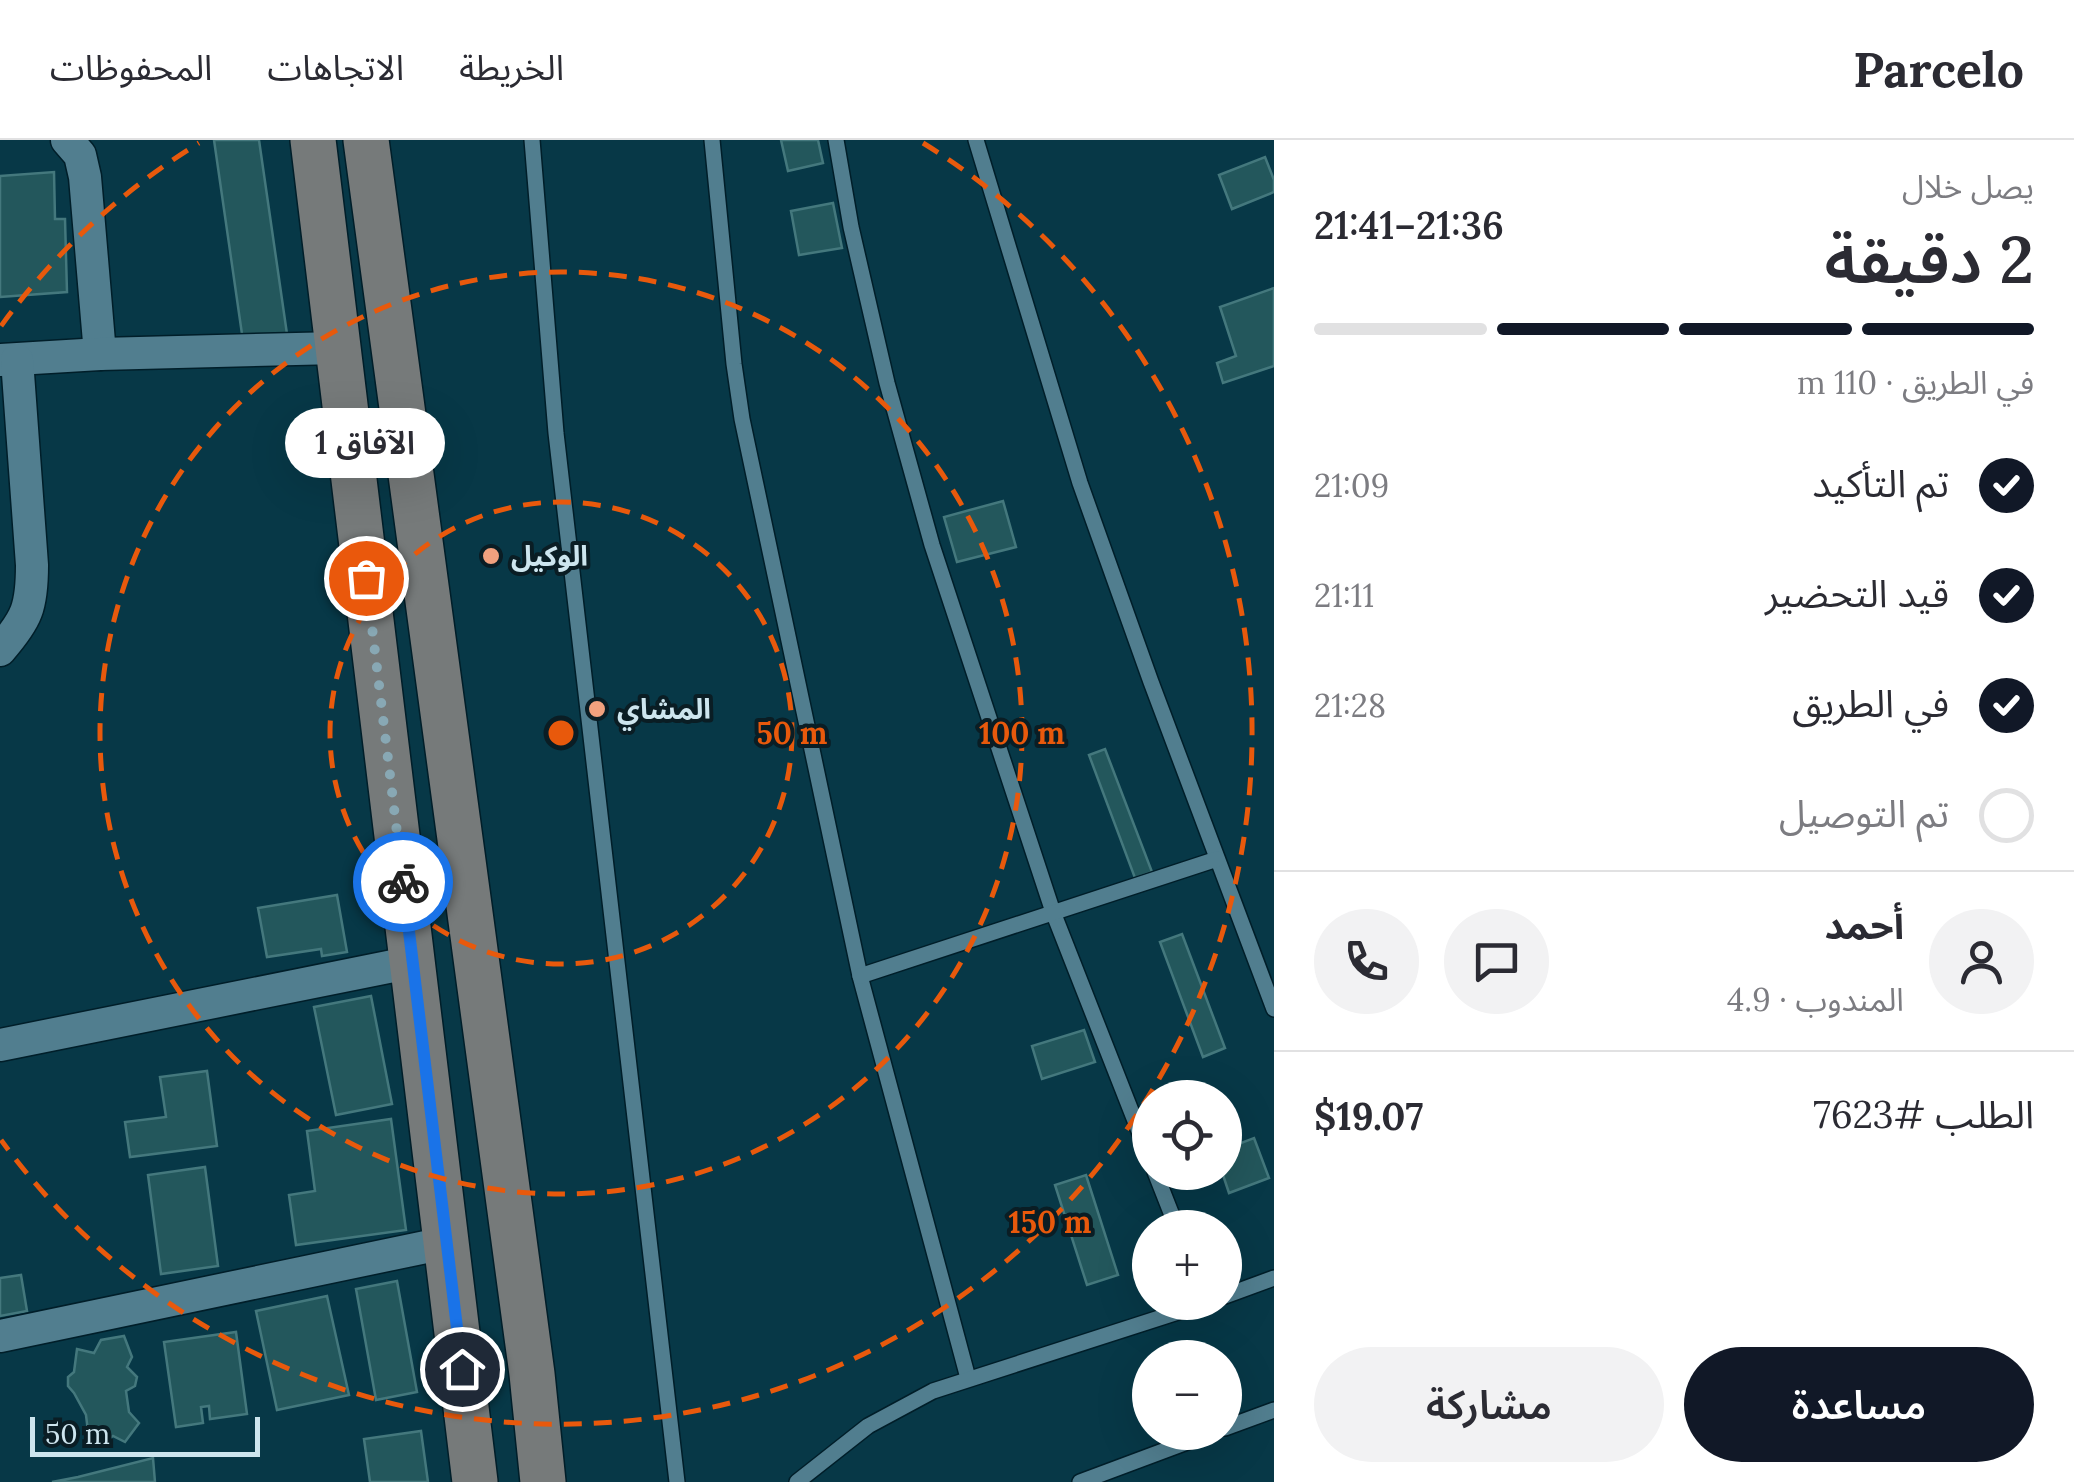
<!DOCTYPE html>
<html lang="ar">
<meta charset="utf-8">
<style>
body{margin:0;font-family:Lora,"Noto Sans Arabic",serif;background:#f2f2f3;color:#2b2b33;direction:rtl;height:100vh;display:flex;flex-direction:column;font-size:38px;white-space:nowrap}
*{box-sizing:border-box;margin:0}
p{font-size:32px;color:#7c7c81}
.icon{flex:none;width:55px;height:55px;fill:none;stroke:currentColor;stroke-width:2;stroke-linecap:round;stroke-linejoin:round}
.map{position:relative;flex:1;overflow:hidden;direction:ltr}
.details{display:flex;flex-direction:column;background:#fff;width:800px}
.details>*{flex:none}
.tools{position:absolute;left:1132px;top:940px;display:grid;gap:20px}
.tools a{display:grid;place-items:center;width:110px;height:110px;border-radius:50%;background:#fff;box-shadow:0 10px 40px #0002;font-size:50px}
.scale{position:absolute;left:30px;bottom:25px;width:230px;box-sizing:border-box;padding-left:10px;border:5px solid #cde5ee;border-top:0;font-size:28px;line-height:35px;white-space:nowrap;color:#cde5ee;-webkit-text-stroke:8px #0a1d24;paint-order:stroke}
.pin{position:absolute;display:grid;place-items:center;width:85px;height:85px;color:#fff;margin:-42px;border:5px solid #fff;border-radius:50%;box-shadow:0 2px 10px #0007}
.courier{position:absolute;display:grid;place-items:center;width:100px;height:100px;margin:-50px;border:8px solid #1a73e8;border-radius:50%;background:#fff;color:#222;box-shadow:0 2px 12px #0007}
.bubble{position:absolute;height:70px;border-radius:35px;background:#fff;box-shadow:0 10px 40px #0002;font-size:32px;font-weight:600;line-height:70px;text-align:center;direction:rtl}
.summary em{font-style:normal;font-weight:600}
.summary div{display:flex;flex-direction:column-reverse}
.summary{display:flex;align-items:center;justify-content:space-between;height:170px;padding:0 40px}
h1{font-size:65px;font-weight:600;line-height:75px}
.bar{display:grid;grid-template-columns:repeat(4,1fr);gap:15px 10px;align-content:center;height:120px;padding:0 40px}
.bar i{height:12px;border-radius:8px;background:#e1e1e2}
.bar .active{background:#111827}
.bar p{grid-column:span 4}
.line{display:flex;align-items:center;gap:25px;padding:0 40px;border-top:2px solid #e1e1e2}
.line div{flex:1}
.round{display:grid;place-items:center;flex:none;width:105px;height:105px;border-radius:52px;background:#f2f2f3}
ol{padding:0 40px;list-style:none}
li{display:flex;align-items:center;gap:30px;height:110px}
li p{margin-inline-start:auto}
li .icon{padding:10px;border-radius:50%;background:#111827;color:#fff;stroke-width:4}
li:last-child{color:#7c7c81}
li i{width:55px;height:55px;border:5px solid #e1e1e2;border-radius:50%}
.cta{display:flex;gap:20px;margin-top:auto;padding:20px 40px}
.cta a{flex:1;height:115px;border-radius:60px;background:#111827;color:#fff;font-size:40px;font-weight:600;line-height:115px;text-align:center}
.cta a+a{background:#f2f2f3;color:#2b2b33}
header{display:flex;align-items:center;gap:60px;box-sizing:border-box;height:140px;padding:0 50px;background:#fff;border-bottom:2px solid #e1e1e2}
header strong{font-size:48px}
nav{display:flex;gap:55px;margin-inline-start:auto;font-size:35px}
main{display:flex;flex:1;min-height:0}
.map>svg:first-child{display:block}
.building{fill:#23575c;stroke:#44787d;stroke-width:2.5}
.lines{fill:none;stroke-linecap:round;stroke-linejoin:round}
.lane-casing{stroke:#001e29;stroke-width:18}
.street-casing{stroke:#001e29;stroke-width:35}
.secondary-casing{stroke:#001e29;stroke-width:48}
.lane{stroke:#517e8f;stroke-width:15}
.street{stroke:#517e8f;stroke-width:32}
.secondary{stroke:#767a7a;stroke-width:45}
.done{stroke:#88a8b4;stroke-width:10;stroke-dasharray:0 18}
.route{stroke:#1a73e8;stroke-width:12}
.ring{fill:none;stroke:#e8590c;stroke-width:5;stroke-dasharray:18 12}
.poi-dot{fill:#f2a17e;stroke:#0a1d24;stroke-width:4}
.labels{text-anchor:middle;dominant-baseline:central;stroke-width:8;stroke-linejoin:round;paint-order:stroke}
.poi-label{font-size:28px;font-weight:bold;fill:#cde5ee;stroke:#0a1d24;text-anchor:start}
.centre{fill:#e8590c;stroke:#0a1d24;stroke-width:5}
.ring-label{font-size:30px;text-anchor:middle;font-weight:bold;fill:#e8590c;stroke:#0a1d24;stroke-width:8;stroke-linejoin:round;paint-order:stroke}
</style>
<header>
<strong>Parcelo</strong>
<nav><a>الخريطة</a><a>الاتجاهات</a><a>المحفوظات</a></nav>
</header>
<main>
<section class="details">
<div class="summary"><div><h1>2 دقيقة</h1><p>يصل خلال</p></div><em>21:36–21:41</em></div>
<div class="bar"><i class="active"></i><i class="active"></i><i class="active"></i><i></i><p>في الطريق · 110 m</p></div>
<ol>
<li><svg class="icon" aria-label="check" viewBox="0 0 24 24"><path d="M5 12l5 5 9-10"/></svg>تم التأكيد<p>21:09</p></li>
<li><svg class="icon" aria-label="check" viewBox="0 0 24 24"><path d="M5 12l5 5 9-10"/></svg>قيد التحضير<p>21:11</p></li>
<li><svg class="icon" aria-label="check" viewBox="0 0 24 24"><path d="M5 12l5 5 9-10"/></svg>في الطريق<p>21:28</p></li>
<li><i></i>تم التوصيل</li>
</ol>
<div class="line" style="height:180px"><a class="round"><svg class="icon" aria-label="person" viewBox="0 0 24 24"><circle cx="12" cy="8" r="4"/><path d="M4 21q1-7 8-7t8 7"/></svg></a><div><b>أحمد</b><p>المندوب · 4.9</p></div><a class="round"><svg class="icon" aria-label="chat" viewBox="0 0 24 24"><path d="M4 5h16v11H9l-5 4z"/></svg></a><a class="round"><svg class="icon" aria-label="phone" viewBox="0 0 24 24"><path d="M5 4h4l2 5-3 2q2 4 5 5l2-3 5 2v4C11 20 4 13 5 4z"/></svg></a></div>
<div class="line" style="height:130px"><div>الطلب #7623</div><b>$19.07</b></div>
<div class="cta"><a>مساعدة</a><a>مشاركة</a></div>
</section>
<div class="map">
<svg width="1274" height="1342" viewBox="0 0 1274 1342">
<rect width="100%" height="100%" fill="#073847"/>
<!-- building -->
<g class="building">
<path d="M 214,0 L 259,0 L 287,194 L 243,201 Z"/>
<path d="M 781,0 L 818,0 L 823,23 L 788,31 Z"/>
<path d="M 1265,17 L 1274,40 L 1274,52 L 1232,69 L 1219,35 Z"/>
<path d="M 54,32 L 55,79 L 65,79 L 67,152 L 0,157 L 0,36 Z"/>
<path d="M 833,63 L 842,108 L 799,115 L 791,71 Z"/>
<path d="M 1274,148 L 1274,226 L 1223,243 L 1217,223 L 1236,216 L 1220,167 Z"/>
<path d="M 1003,361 L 1016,407 L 957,422 L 944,377 Z"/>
<path d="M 1105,609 L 1152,732 L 1135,738 L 1089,615 Z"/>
<path d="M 337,755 L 347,812 L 322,816 L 321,809 L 267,817 L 258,768 Z"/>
<path d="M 1182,794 L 1225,908 L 1203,917 L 1160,802 Z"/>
<path d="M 371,856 L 392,964 L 336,975 L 314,867 Z"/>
<path d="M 1084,890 L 1095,922 L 1042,939 L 1032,906 Z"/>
<path d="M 207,931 L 217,1006 L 130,1017 L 125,982 L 166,977 L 160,937 Z"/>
<path d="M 391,979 L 406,1090 L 296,1105 L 289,1055 L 315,1051 L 307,991 Z"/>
<path d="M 1254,998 L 1269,1038 L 1229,1053 L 1222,1032 L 1225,1032 L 1225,1009 Z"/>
<path d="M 205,1027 L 218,1126 L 161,1134 L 148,1035 Z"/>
<path d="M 1086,1035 L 1118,1135 L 1087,1145 L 1055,1045 Z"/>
<path d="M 21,1135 L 27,1171 L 0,1176 L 0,1138 Z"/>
<path d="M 397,1141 L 417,1252 L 376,1260 L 356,1149 Z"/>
<path d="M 327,1156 L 349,1255 L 277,1270 L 256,1171 Z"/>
<path d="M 236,1192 L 247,1274 L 210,1279 L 209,1266 L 201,1267 L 203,1283 L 176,1287 L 164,1202 Z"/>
<path d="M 124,1196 L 132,1217 L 127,1227 L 137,1237 L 135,1246 L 126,1251 L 129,1272 L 139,1283 L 125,1302 L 113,1296 L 99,1305 L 89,1300 L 86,1275 L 74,1253 L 68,1246 L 68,1237 L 74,1232 L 77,1209 L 94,1213 L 101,1200 Z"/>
<path d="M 421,1291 L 428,1342 L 370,1342 L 364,1299 Z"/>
<path d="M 153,1318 L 155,1342 L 52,1342 L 78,1337 Z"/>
</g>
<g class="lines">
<!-- lane casing -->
<g class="lane-casing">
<g id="lane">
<path d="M 532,0 L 556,293 L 677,1342"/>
<path d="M 712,0 L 734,224 L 742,279 L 860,836 L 968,1238"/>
<path d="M 836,0 L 851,87 L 887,243 L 932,405 L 1053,772 L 1150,1019"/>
<path d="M 976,0 L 1080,343 L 1151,542 L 1274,869"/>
<path d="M 860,836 L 1217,719"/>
<path d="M 1155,1032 L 1177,1088"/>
<path d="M 1225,1156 L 1274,1138"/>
<path d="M 1225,1288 L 1274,1270"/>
<path d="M 797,1342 L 868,1286 L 933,1251 L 1209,1162"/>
<path d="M 1080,1342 L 1214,1292"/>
</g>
</g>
<!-- street casing -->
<g class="street-casing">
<g id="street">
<path d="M 67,0 L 80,15 L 85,37 L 100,214"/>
<path d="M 0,220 L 100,214 L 338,208"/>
<path d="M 0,510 C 27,479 32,467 32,425 L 17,220"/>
<path d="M 0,905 L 413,822"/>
<path d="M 0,1196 L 445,1103"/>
</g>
</g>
<!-- secondary casing -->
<g class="secondary-casing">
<g id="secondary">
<path d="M 313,0 L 475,1342"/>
<path d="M 366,0 L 532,1234 L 543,1342"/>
</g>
</g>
<!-- lane -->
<use href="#lane" class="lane"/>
<!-- street -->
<use href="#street" class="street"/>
<!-- secondary -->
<use href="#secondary" class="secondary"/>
</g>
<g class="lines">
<!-- done -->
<path class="done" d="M 366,438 L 403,742"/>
<!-- route -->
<path class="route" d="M 403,742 L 462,1229"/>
</g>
<!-- distance rings -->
<g class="ring">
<circle cx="561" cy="593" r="231"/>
<circle cx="561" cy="593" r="461"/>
<path d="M1 186A692 692 0 0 1 199 3M923 3A692 692 0 1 1 1 1000"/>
</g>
<!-- markers -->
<g class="poi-dot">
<circle cx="491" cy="416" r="10"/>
<circle cx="597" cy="569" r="10"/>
</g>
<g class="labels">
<!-- poi labels -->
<g class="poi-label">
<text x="511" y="416">الوكيل</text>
<text x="617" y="569">المشاي</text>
</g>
</g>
<circle cx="561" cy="593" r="15" class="centre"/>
<g class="ring-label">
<text x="792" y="604">50 m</text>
<text x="1022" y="604">100 m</text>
<text x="1050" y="1093">150 m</text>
</g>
</svg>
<div class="tools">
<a><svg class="icon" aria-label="locate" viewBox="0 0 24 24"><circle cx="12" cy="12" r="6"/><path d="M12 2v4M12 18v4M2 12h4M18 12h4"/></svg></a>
<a>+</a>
<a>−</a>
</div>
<div class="scale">50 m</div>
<div class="pin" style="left:366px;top:438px;background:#ea580c"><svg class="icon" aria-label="bag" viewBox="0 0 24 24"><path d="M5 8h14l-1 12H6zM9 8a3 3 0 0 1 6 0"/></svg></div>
<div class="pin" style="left:462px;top:1229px;background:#1f2937"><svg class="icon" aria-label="home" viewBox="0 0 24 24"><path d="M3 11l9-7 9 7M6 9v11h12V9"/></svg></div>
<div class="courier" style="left:403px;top:742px"><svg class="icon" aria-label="bike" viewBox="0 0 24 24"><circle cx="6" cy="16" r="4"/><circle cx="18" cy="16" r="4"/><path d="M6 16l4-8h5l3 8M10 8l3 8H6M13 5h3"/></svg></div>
<div class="bubble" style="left:285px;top:268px;width:160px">الآفاق 1</div>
</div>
</main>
